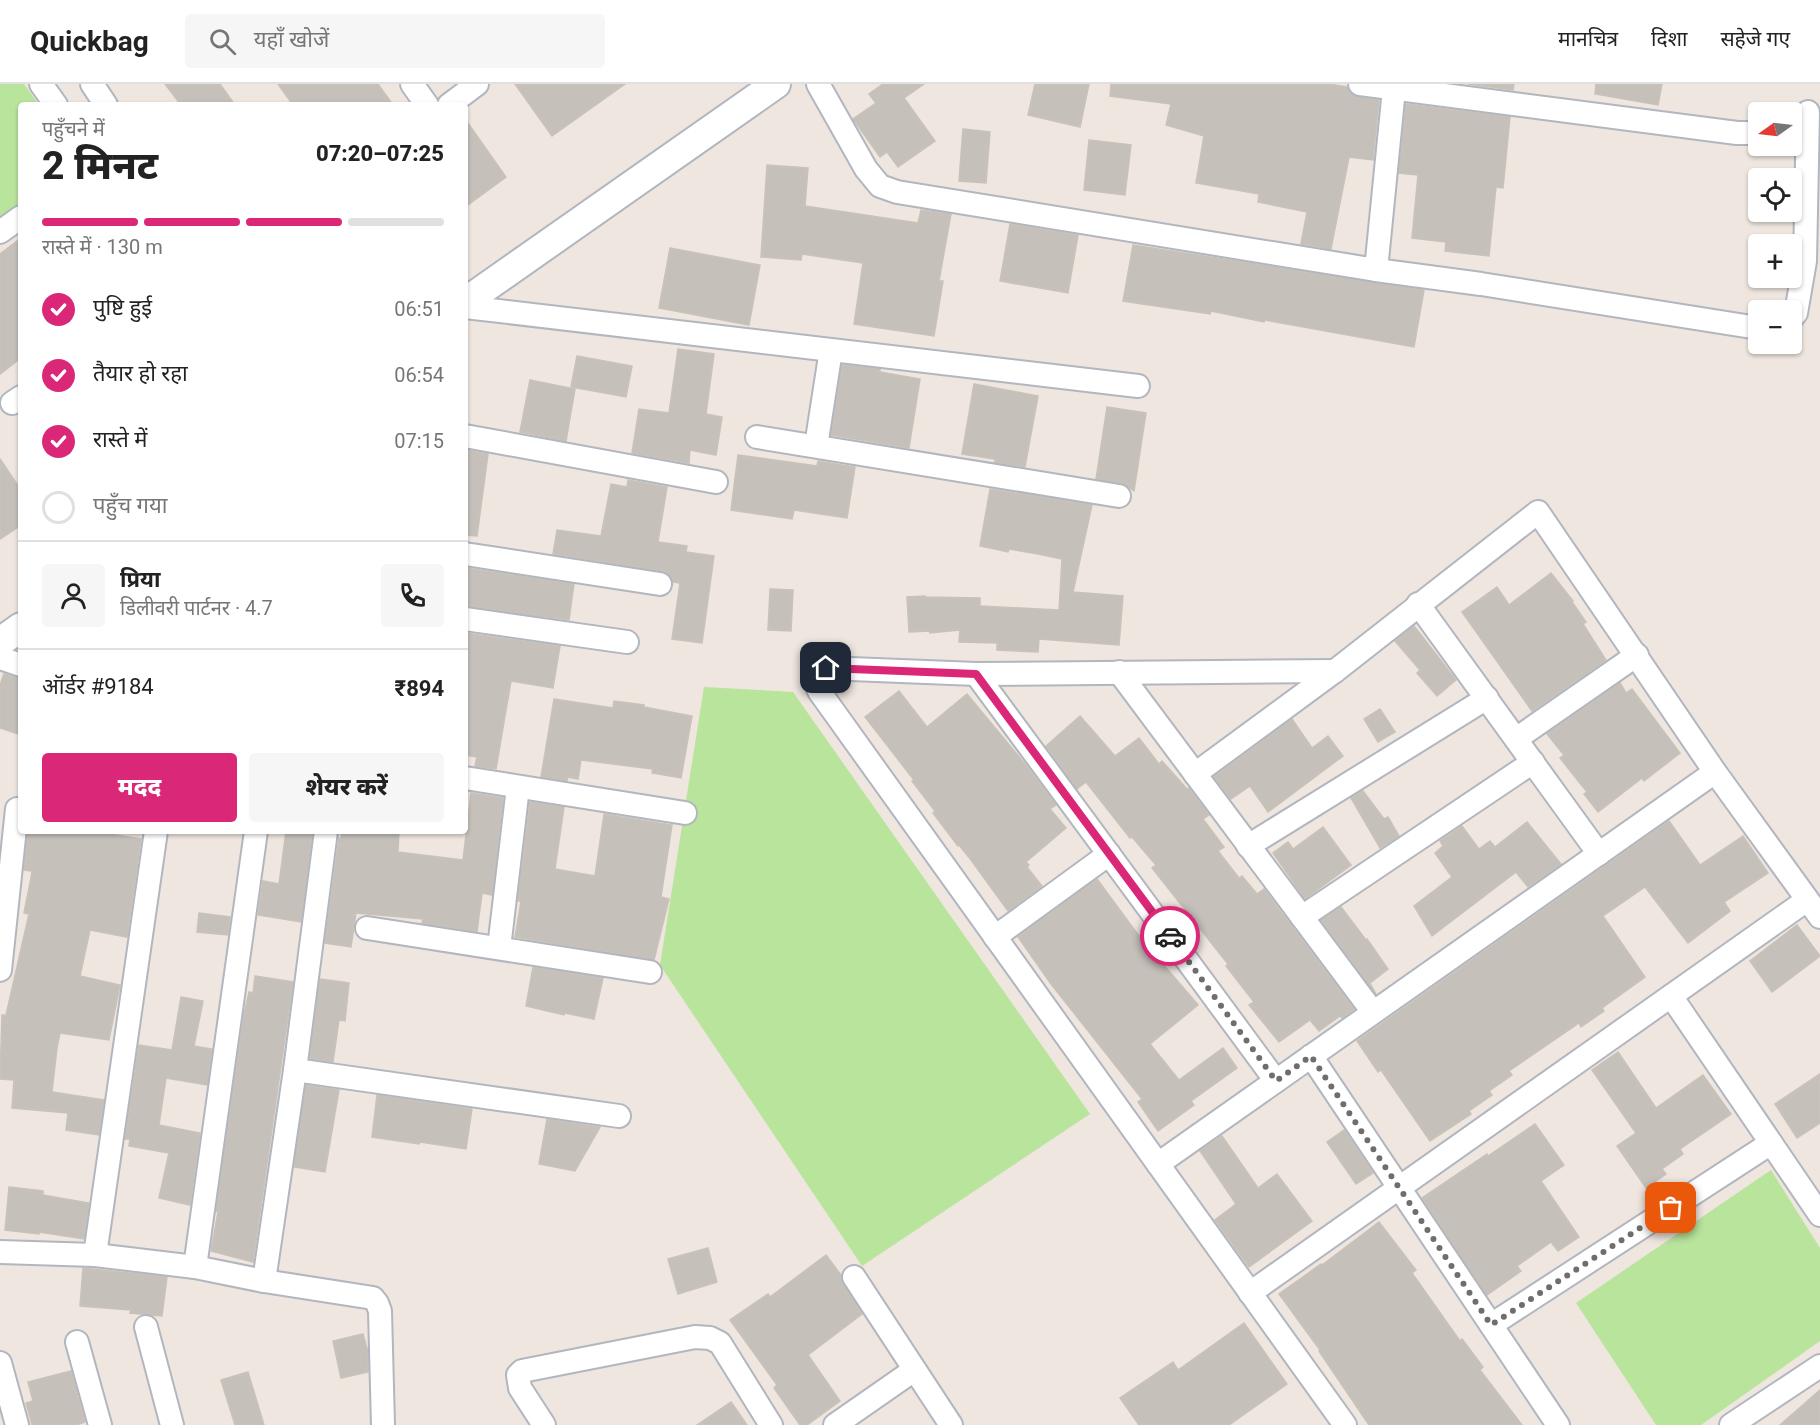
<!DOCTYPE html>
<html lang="hi">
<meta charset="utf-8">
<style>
body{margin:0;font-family:Roboto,"Noto Sans Devanagari",sans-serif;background:#f6f6f6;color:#222;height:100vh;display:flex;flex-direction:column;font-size:22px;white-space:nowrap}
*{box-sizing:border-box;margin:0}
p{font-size:20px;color:#767676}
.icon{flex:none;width:33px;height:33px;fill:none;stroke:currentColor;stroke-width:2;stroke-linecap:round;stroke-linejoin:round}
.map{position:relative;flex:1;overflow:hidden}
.side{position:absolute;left:18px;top:18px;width:450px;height:732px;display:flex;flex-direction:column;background:#fff;border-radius:6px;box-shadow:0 2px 4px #0004}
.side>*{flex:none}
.needle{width:39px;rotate:256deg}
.tools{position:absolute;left:1748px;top:18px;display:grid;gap:12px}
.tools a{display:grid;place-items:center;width:54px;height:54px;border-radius:6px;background:#fff;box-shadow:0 2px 4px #0004;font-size:30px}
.pin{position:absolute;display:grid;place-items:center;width:51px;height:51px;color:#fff;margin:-26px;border-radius:12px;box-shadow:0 3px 9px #0006}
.courier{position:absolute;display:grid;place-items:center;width:60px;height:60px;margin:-30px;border:4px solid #db2777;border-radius:50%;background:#fff;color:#222;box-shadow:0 2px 8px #0007}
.headline em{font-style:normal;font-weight:800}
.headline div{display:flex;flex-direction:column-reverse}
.headline{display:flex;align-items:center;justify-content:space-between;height:102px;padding:0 24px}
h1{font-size:39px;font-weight:800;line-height:45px}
.bar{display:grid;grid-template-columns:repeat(4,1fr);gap:9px 6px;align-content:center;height:72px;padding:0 24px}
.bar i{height:8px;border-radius:4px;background:#e0e0e0}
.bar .current{background:#db2777}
.bar p{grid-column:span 4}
.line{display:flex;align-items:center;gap:15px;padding:0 24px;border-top:2px solid #e0e0e0}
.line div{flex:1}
.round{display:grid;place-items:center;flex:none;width:63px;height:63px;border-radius:6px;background:#f6f6f6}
ol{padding:0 24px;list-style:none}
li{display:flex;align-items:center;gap:18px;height:66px}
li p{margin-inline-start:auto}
li .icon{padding:6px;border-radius:50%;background:#db2777;color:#fff;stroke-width:4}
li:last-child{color:#767676}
li i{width:33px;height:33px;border:3px solid #e0e0e0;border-radius:50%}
.button{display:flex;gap:12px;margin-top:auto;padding:12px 24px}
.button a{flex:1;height:69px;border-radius:6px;background:#db2777;color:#fff;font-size:24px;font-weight:800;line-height:69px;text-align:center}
.button a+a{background:#f6f6f6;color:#222}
header{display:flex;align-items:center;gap:36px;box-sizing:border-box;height:84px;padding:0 30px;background:#fff;border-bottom:2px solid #e0e0e0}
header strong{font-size:28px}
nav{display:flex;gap:33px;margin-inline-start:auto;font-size:21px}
.search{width:420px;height:54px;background:#f6f6f6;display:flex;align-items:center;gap:15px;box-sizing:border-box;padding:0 21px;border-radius:6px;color:#767676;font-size:22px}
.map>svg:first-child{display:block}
.green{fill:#b9e49c}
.building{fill:#c6c0bb;stroke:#c9c2b8;stroke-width:1.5}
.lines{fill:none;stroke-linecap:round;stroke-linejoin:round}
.minor-casing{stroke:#b2b6bf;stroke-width:26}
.tertiary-casing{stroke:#b2b6bf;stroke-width:32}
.minor{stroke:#fff;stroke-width:22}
.tertiary{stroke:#fff;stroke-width:28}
.done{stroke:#706d6b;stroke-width:6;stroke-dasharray:0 10.8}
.route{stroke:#db2777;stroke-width:8}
</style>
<header>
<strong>Quickbag</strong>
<div class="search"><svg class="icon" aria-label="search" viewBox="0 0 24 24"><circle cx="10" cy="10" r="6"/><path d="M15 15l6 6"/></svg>यहाँ खोजें</div>
<nav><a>मानचित्र</a><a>दिशा</a><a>सहेजे गए</a></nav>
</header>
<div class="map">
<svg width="1820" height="1341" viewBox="0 0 1820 1341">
<rect width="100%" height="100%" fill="#eee6df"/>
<!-- green -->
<g class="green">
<path d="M 0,0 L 24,0 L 39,21 L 21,21 L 21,119 L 0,134 Z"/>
<path d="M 704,603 L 793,608 L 1090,1030 L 862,1182 L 660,881 Z"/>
<path d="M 1771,1086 L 1820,1164 L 1820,1257 L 1701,1341 L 1656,1341 L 1576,1219 Z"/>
</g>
<!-- building -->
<g class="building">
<path d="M 165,0 L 220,0 L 235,21 L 181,21 Z"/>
<path d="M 278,0 L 378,0 L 393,21 L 293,21 Z"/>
<path d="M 515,0 L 625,0 L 552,52 Z"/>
<path d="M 883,0 L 924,0 L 904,14 L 935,57 L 898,83 L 887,68 L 880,73 L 853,35 L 876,19 L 869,10 Z"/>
<path d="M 1035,0 L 1089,0 L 1080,43 L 1028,31 Z"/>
<path d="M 1111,0 L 1329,0 L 1347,3 L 1351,10 L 1358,13 L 1379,16 L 1373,76 L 1349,73 L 1331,165 L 1301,160 L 1307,128 L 1258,118 L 1259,110 L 1196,99 L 1204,52 L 1166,41 L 1171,20 L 1110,12 Z"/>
<path d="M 1468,0 L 1514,0 L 1513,6 Z"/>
<path d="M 1596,0 L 1662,0 L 1658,21 L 1595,10 Z"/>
<path d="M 1406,20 L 1510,33 L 1503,104 L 1496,103 L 1489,172 L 1445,167 L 1446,158 L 1412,154 L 1418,91 L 1399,89 Z"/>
<path d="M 465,35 L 506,93 L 465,123 Z"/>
<path d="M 963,45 L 990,48 L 986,99 L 959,97 Z"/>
<path d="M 1089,56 L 1131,61 L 1125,111 L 1084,106 Z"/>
<path d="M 767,81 L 808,84 L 805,122 L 918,139 L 921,126 L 951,130 L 939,197 L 943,197 L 934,252 L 854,240 L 863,179 L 802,170 L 801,176 L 761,173 Z"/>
<path d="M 1010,140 L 1078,151 L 1068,209 L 1000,197 Z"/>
<path d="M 21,154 L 21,274 L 0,290 L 0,170 Z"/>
<path d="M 1133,161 L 1424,206 L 1414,263 L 1265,236 L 1264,238 L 1211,227 L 1210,230 L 1123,217 Z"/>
<path d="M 670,164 L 760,181 L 749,241 L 659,224 Z"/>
<path d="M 678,265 L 714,270 L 706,330 L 722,333 L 716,371 L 690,366 L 689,379 L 632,369 L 639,325 L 669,329 Z"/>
<path d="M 577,272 L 632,282 L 626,313 L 571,303 Z"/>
<path d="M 842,281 L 880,285 L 880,288 L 920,295 L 909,364 L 831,351 Z"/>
<path d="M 530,296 L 575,305 L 566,357 L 520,348 Z"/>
<path d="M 974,300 L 1038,312 L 1025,383 L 995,378 L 995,375 L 962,370 Z"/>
<path d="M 1107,323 L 1146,329 L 1134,407 L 1122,399 L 1096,395 Z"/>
<path d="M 465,366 L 488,370 L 477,452 L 465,451 Z"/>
<path d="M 738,371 L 817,382 L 818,377 L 855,383 L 847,434 L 794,426 L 792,435 L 731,426 Z"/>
<path d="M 0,375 L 21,406 L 21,441 L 0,455 Z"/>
<path d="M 628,396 L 667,403 L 658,458 L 687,462 L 686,468 L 714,472 L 702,559 L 672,555 L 680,499 L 673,498 L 668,489 L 662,487 L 553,470 L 557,446 L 601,452 L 611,400 L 627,403 Z"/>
<path d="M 990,405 L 1092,421 L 1073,508 L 1123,512 L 1119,561 L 1039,555 L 1038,568 L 997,566 L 997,559 L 959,558 L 960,546 L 930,549 L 930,547 L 909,548 L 907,513 L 925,512 L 926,513 L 980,514 L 980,522 L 1059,526 L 1062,475 L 1038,470 L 1009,465 L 1008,468 L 980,462 Z"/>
<path d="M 465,484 L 574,500 L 569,536 L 465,522 Z"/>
<path d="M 1551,489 L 1573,517 L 1572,518 L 1586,538 L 1583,540 L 1606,576 L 1532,627 L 1462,528 L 1497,503 L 1509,521 Z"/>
<path d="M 770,505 L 793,506 L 791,547 L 768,546 Z"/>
<path d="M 1414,542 L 1456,596 L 1437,612 L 1417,589 L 1420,586 L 1395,557 Z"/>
<path d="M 465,549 L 560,562 L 553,604 L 511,597 L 496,685 L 475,682 L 477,673 L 465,671 Z"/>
<path d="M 4,590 L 21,594 L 21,651 L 0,644 L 0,601 Z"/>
<path d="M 1620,599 L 1626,609 L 1632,605 L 1680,669 L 1644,697 L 1642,694 L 1598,728 L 1584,710 L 1587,708 L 1560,674 L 1564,671 L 1547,650 Z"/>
<path d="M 899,607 L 927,643 L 967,610 L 1026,681 L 1056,721 L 1050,725 L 1066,744 L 1026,778 L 1029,781 L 1027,783 L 1042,802 L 1008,827 L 971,776 L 959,761 L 958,762 L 933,729 L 935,727 L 912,697 L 914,696 L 865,633 Z"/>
<path d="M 554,615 L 613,624 L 614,617 L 644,621 L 644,623 L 692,632 L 681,694 L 652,689 L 653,685 L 581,676 L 578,695 L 568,693 L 567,697 L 541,693 Z"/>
<path d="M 1380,625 L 1395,648 L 1378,658 L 1364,635 Z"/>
<path d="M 1080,632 L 1115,672 L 1139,654 L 1159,680 L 1162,677 L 1187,705 L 1189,704 L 1209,731 L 1203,735 L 1224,763 L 1218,767 L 1239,794 L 1242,792 L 1257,810 L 1264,805 L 1354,925 L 1342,934 L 1340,932 L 1319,947 L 1310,936 L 1279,958 L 1249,921 L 1254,918 L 1226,882 L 1228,880 L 1152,784 L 1156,781 L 1132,753 L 1130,754 L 1086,698 L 1077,705 L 1046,662 Z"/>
<path d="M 1292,635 L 1312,664 L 1328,652 L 1343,672 L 1268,728 L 1250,702 L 1231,715 L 1214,693 Z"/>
<path d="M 1363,707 L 1384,735 L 1388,733 L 1399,752 L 1380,764 L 1351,714 Z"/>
<path d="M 471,709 L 503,714 L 492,811 L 482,809 L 477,848 L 422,839 L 423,835 L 356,829 L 351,863 L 325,859 L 339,754 L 341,755 L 342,747 L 399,747 L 398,768 L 463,776 Z"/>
<path d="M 530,718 L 564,723 L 555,785 L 595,792 L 604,730 L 672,741 L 661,813 L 669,815 L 654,876 L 515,853 L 521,817 L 518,817 Z"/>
<path d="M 1669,737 L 1700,781 L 1743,752 L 1768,789 L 1724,818 L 1730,827 L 1688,859 L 1645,803 L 1603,832 L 1645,893 L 1602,924 L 1604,927 L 1581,943 L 1579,939 L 1509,987 L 1512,991 L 1489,1007 L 1492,1011 L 1469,1027 L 1471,1030 L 1430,1057 L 1381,986 L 1378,988 L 1357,957 Z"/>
<path d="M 1527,738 L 1561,780 L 1528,803 L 1516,788 L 1432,852 L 1414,822 L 1452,793 L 1435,769 L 1443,762 L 1440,757 L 1462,742 L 1479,765 L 1490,757 L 1495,763 Z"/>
<path d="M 1323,743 L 1351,781 L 1305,815 L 1273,769 L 1288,758 L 1293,765 Z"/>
<path d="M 28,747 L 89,747 L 141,755 L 127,853 L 90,846 L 80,892 L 120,901 L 109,956 L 60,949 L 57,964 L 52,1008 L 104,1016 L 99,1051 L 66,1046 L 68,1029 L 12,1024 L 14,996 L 0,995 L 2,931 L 6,931 L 29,830 L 24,829 L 31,794 L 32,787 L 24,786 Z"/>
<path d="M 286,747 L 312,750 L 301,838 L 258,831 L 263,797 L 279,800 Z"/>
<path d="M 1097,795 L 1139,852 L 1142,850 L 1158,871 L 1156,872 L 1198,921 L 1150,960 L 1179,996 L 1223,964 L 1237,984 L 1191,1017 L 1194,1021 L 1158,1047 L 1138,1018 L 1142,1015 L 1051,900 L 1018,853 Z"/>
<path d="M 1341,823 L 1366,856 L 1367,855 L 1388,885 L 1370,899 L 1376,910 L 1321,836 Z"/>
<path d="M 199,829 L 230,833 L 228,851 L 197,848 Z"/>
<path d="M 1797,841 L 1820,872 L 1772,908 L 1750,877 Z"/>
<path d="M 533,883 L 603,894 L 594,935 L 565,929 L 564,931 L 526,922 Z"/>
<path d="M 255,892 L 293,898 L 253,1178 L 211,1167 L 218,1128 L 216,1127 L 244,930 L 249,908 L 253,909 Z"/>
<path d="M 320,895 L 349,899 L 345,937 L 339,936 L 333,978 L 310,975 Z"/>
<path d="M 181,913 L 203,917 L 194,962 L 212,965 L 207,1001 L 166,994 L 159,1041 L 200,1049 L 190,1121 L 159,1114 L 169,1069 L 129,1062 L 130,1055 L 125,1055 L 139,961 L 172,966 Z"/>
<path d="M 1618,968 L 1656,1024 L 1703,991 L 1731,1030 L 1680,1065 L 1683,1070 L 1662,1085 L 1666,1090 L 1646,1104 L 1617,1062 L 1636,1049 L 1592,986 Z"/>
<path d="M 1820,990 L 1820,1039 L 1797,1054 L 1775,1020 Z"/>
<path d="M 306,1001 L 339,1006 L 325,1088 L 294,1083 Z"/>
<path d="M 377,1011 L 472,1025 L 466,1065 L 420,1058 L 419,1060 L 372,1053 Z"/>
<path d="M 547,1035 L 600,1043 L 575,1087 L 539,1080 Z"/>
<path d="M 1535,1040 L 1564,1081 L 1541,1097 L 1579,1153 L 1558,1167 L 1551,1158 L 1517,1182 L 1521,1187 L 1487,1211 L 1422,1114 L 1487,1070 L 1488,1072 Z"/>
<path d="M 1344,1046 L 1373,1089 L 1356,1100 L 1327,1058 Z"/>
<path d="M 1222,1052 L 1258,1104 L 1277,1090 L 1312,1137 L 1249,1183 L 1215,1136 L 1236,1120 L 1200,1067 Z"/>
<path d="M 9,1103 L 43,1107 L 43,1111 L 89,1119 L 84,1155 L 39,1148 L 39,1150 L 5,1146 Z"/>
<path d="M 1379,1138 L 1416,1186 L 1412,1189 L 1460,1257 L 1462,1255 L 1483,1283 L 1480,1286 L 1522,1341 L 1369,1341 L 1319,1267 L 1320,1266 L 1279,1210 L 1321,1180 L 1322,1181 Z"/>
<path d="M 708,1164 L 717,1198 L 678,1210 L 668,1175 Z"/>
<path d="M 826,1171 L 841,1191 L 843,1200 L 862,1230 L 808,1271 L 840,1317 L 807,1341 L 800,1341 L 774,1304 L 777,1301 L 730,1236 L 768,1210 L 770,1213 Z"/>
<path d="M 83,1184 L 167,1193 L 162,1232 L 130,1229 L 131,1226 L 80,1222 Z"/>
<path d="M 1244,1239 L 1287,1300 L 1229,1341 L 1139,1341 L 1120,1314 L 1173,1278 L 1178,1286 Z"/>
<path d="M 363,1250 L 368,1268 L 368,1288 L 341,1294 L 333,1257 Z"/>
<path d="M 71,1287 L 85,1338 L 76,1341 L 32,1341 L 26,1319 L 33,1317 L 28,1298 Z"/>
<path d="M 248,1288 L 264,1341 L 235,1341 L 221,1296 Z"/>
<path d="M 1820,1306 L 1820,1341 L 1780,1341 Z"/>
<path d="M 731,1318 L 747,1341 L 697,1341 Z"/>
</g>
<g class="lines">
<!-- minor casing -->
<g class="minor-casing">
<g id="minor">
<path d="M 41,0 L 56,21"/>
<path d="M 92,0 L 106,21"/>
<path d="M 412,0 L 427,21"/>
<path d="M 818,0 L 866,85 L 880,102 L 897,108 L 1376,186 L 1481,200 L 1758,244"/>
<path d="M 1360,0 L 1737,49 L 1758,49"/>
<path d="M 449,21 L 477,0"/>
<path d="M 0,148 L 21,133"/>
<path d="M 1376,186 L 1394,5"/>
<path d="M 465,223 L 1138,302"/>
<path d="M 1791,235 L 1796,229 L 1805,177 L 1808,28"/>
<path d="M 12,319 L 21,313"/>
<path d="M 465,352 L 716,398"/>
<path d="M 757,353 L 1119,412"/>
<path d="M 816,362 L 831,266"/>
<path d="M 465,470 L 660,500"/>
<path d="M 1418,520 L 1599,770"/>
<path d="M 465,535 L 627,558"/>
<path d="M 0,574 L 21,581"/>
<path d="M 1335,587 L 976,590 L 826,584 L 815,588 L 813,593 L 819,607 L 1345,1341"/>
<path d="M 1119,588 L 1373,928"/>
<path d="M 976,590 L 1276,997"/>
<path d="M 1516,655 L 1637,571"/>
<path d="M 1195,690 L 1335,587 L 1538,428 L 1715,688 L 1820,833"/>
<path d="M 465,694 L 685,729"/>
<path d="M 1248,762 L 1487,614"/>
<path d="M 1302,833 L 1533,678"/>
<path d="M 367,844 L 650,888"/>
<path d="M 995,853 L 1109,770"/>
<path d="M 499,864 L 518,703"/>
<path d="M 0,886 L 17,725"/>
<path d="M 1671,912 L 1820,1131"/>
<path d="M 1311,972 L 1558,1341"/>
<path d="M 295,986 L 619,1032"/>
<path d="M 1158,1080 L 1715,688"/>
<path d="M 0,1168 L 95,1171 L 195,1183 L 264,1197 L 373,1214 L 377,1219 L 380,1227 L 383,1341"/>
<path d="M 95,1171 L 156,747"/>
<path d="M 195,1183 L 256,747"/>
<path d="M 854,1193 L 951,1341"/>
<path d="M 264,1197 L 295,986 L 326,747"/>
<path d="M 1250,1209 L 1807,816"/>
<path d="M 1491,1241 L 1771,1059"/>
<path d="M 146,1243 L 172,1341"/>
<path d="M 77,1258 L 100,1341"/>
<path d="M 0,1279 L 17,1341"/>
<path d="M 544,1341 L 520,1304 L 518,1291 L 522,1287 L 695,1253 L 710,1254 L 720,1259 L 771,1341"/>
<path d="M 835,1341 L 914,1286"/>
<path d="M 1731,1341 L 1820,1282"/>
</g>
</g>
<!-- tertiary casing -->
<g class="tertiary-casing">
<g id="tertiary">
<path d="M 465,218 L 776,0"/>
<path d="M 0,558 L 21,543"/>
</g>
</g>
<!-- minor -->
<use href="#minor" class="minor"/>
<!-- tertiary -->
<use href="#tertiary" class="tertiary"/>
</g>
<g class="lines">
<!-- done -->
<path class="done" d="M 1170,852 L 1276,997 L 1311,972 L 1491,1241 L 1671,1124"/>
<!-- route -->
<path class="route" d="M 826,584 L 976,590 L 1170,852"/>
</g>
</svg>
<div class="tools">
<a><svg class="needle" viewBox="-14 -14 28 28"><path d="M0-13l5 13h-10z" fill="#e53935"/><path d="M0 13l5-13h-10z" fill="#767676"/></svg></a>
<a><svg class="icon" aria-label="locate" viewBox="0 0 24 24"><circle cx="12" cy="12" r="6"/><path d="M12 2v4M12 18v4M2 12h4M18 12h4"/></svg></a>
<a>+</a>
<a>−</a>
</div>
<div class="pin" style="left:1671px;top:1124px;background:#ea580c"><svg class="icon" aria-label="bag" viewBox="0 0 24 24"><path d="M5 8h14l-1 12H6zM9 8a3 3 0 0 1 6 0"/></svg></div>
<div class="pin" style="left:826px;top:584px;background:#1f2937"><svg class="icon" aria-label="home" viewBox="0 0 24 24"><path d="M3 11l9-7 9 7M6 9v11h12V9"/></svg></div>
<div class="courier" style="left:1170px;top:852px"><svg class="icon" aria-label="car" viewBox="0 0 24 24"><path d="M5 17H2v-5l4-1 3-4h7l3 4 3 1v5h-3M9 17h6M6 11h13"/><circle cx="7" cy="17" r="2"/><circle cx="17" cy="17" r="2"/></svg></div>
<section class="side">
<div class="headline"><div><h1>2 मिनट</h1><p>पहुँचने में</p></div><em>07:20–07:25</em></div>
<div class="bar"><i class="current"></i><i class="current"></i><i class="current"></i><i></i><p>रास्ते में · 130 m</p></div>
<ol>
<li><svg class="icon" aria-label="check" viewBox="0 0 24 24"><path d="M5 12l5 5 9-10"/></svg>पुष्टि हुई<p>06:51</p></li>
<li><svg class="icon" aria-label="check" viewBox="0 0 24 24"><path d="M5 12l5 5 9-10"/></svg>तैयार हो रहा<p>06:54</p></li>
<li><svg class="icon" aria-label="check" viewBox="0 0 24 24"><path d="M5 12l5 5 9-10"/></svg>रास्ते में<p>07:15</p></li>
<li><i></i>पहुँच गया</li>
</ol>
<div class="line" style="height:108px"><a class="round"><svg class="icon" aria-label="person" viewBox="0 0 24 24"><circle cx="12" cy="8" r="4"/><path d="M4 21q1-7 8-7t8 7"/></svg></a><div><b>प्रिया</b><p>डिलीवरी पार्टनर · 4.7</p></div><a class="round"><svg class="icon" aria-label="phone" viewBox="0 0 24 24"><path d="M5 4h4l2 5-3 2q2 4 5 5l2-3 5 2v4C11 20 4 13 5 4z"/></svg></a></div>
<div class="line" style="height:78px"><div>ऑर्डर #9184</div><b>₹894</b></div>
<div class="button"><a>मदद</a><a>शेयर करें</a></div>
</section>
</div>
